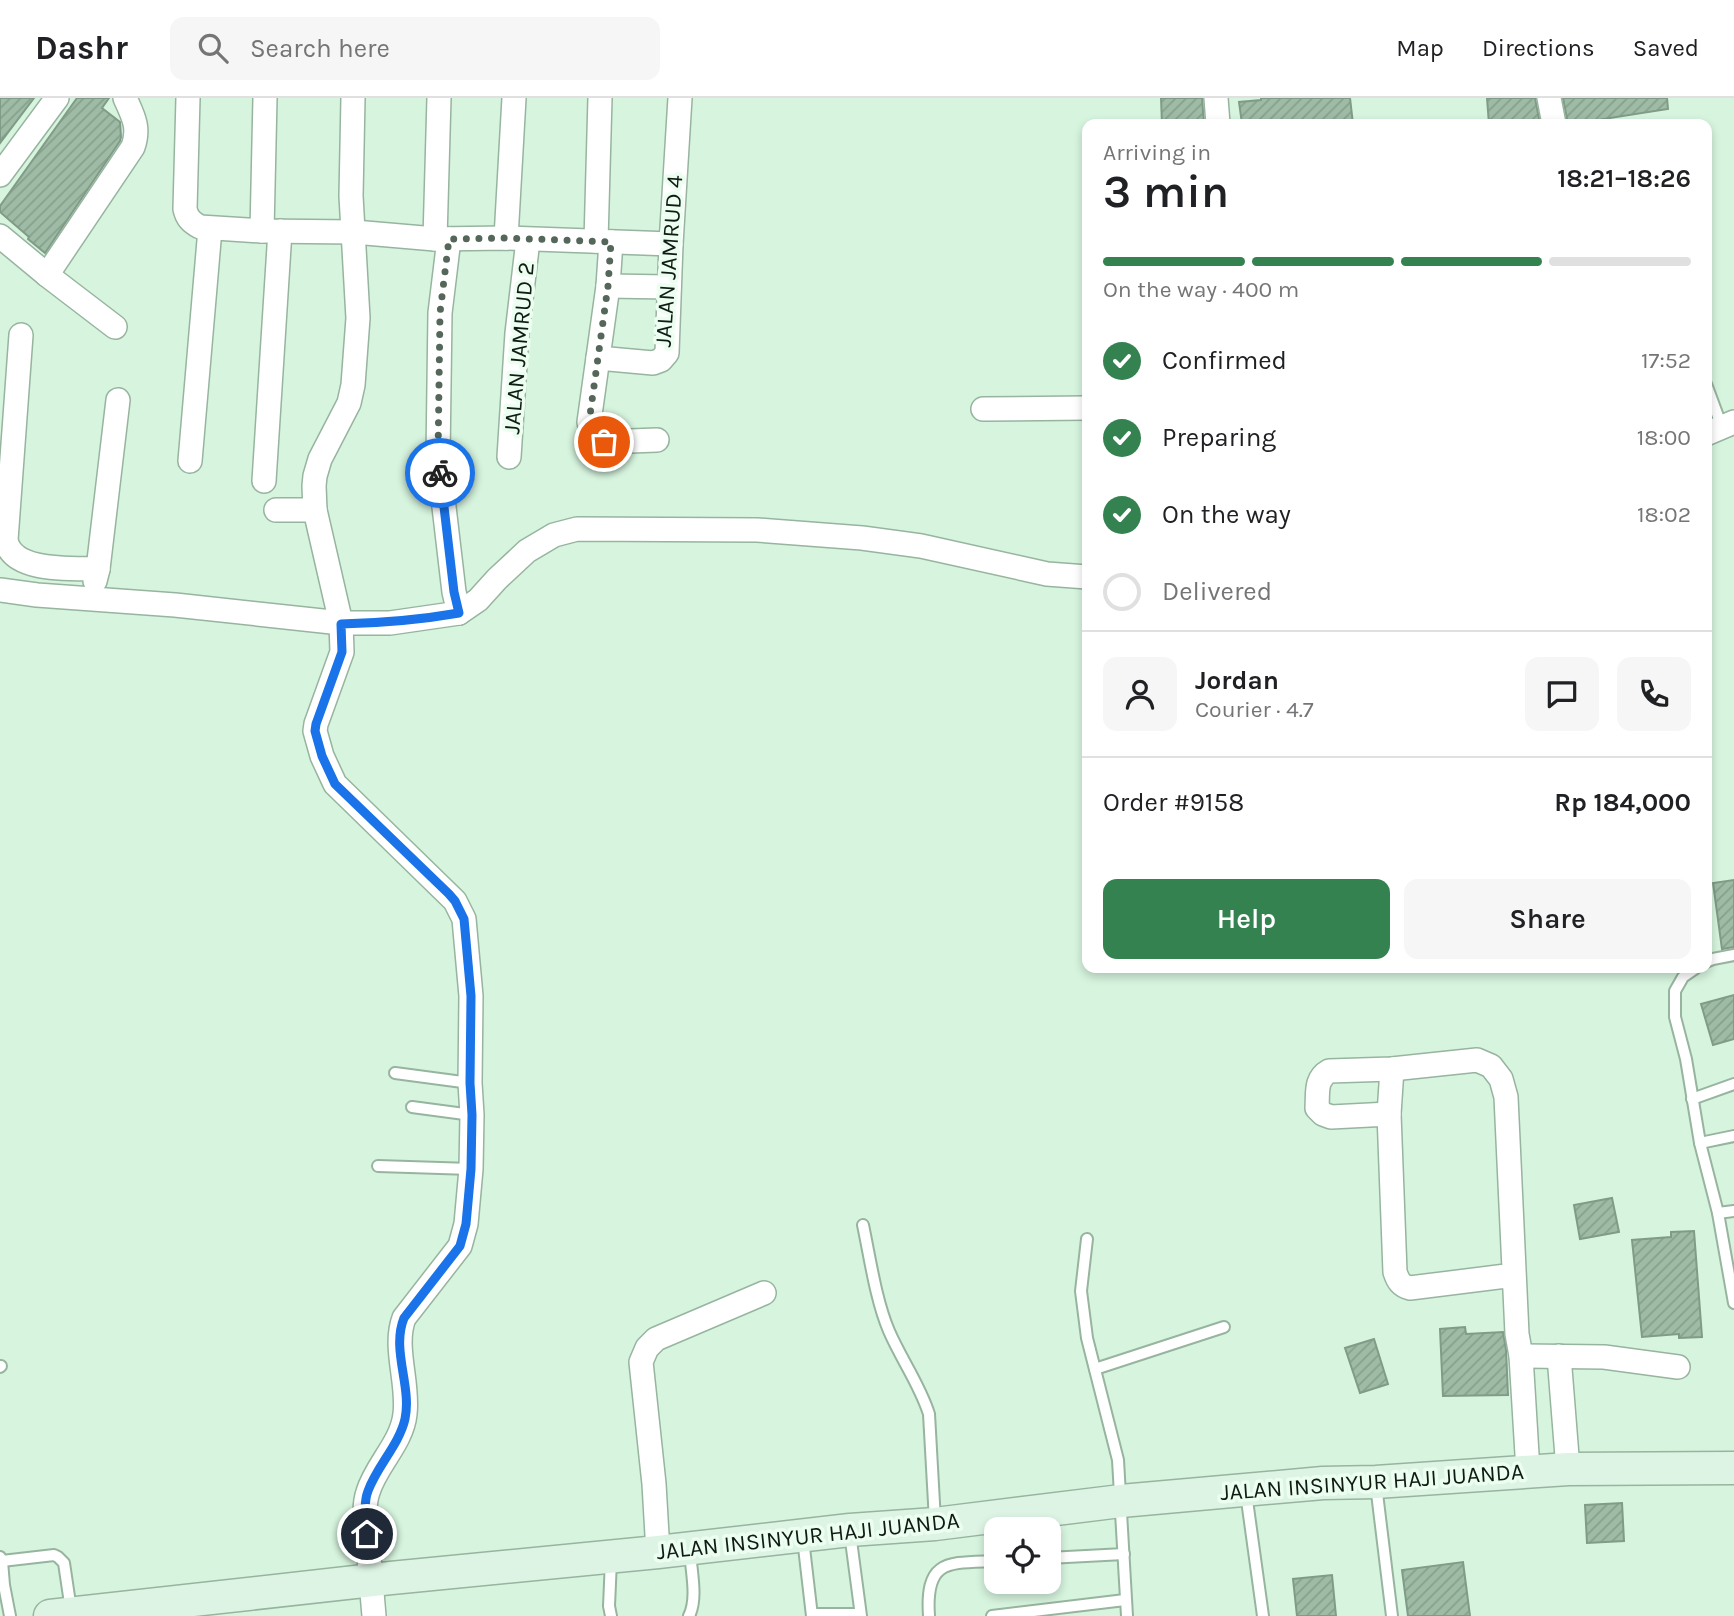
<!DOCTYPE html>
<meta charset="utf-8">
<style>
body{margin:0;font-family:Karla,sans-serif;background:#f6f6f6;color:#202124;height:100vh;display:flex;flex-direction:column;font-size:26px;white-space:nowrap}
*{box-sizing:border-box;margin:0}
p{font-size:23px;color:#757577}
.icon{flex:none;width:38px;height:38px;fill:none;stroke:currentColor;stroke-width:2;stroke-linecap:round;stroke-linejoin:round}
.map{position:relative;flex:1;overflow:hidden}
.sheet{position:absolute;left:1082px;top:21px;width:630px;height:854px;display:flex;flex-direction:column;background:#fff;border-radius:14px;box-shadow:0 4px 10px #0003}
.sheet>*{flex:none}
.tools{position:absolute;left:984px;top:1419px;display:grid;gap:14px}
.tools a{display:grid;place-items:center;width:77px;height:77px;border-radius:14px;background:#fff;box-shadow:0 4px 10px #0003;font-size:35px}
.pin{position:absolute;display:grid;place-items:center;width:60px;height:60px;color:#fff;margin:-30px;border:4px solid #fff;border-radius:50%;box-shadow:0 2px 7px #0007}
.courier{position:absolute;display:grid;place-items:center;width:70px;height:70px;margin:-35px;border:5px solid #1a73e8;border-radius:50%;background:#fff;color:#222;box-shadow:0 2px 9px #0007}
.headline em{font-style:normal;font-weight:600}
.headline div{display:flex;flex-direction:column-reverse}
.headline{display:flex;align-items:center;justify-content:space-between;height:119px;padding:0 21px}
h1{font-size:46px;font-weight:600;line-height:52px}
.bar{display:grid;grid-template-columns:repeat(4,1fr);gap:10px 7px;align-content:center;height:84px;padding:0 21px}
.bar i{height:9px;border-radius:5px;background:#e0e0e0}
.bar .current{background:#358251}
.bar p{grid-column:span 4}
.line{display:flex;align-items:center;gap:18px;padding:0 21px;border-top:2px solid #e0e0e0}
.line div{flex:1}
.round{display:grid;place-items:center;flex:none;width:74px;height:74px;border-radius:14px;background:#f6f6f6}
ol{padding:0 21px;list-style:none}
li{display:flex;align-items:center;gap:21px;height:77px}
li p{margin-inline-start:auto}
li .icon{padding:7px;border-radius:50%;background:#358251;color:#fff;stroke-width:4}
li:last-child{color:#757577}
li i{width:38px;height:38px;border:4px solid #e0e0e0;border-radius:50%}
.button{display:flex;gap:14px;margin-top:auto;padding:14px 21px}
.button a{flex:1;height:80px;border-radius:14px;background:#358251;color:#fff;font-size:28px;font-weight:600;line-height:80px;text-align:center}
.button a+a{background:#f6f6f6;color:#202124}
header{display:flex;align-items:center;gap:42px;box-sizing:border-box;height:98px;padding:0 35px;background:#fff;border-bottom:2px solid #e0e0e0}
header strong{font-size:33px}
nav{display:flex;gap:38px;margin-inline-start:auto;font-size:24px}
.search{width:490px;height:63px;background:#f6f6f6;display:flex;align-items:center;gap:18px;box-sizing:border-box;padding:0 24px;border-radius:14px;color:#757577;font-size:26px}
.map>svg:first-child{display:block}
.building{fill:url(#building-hatch);stroke:#809b87;stroke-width:2}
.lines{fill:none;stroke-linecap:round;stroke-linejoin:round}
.service-casing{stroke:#97b49f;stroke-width:14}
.minor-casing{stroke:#97b49f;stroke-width:26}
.secondary-casing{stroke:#97b49f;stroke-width:35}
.service{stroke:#fff;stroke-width:10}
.minor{stroke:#fff;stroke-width:23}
.secondary{stroke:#ddf4e4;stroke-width:32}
.done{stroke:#55675a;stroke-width:7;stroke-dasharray:0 12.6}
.route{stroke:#1a73e8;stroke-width:9}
.labels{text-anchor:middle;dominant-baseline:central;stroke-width:7;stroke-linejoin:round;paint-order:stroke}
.street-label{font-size:23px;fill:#101b13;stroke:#ecfef0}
</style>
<header>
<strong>Dashr</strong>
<div class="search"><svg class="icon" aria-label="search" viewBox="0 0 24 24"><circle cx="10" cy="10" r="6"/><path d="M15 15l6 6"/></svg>Search here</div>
<nav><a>Map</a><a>Directions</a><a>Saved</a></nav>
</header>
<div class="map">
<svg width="1734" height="1518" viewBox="0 0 1734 1518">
<defs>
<pattern id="building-hatch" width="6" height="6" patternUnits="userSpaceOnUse" patternTransform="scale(1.75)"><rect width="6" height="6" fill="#9ebba5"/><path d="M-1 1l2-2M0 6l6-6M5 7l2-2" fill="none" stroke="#87a08d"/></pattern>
</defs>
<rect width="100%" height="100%" fill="#d6f4de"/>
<!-- building -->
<g class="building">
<path d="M 0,0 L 34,0 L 0,45 Z"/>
<path d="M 77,0 L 109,0 L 102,10 L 120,24 L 121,39 L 120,43 L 45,155 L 28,141 L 29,139 L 0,114 L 0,108 Z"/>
<path d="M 1161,0 L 1202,0 L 1204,26 L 1162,26 Z"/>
<path d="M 1261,0 L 1350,0 L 1353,26 L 1242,26 L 1239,4 L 1261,2 Z"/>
<path d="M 1487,0 L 1535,0 L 1540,26 L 1489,26 Z"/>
<path d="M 1563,0 L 1667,0 L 1668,11 L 1597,22 L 1597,26 L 1568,26 Z"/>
<path d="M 1734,782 L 1734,849 L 1722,851 L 1713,785 Z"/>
<path d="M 1734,897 L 1734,941 L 1713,947 L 1701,906 Z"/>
<path d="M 1612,1100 L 1619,1134 L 1580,1141 L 1574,1107 Z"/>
<path d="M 1694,1133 L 1702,1239 L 1679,1240 L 1679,1236 L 1642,1239 L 1632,1142 L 1671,1139 L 1671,1134 Z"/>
<path d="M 1465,1229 L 1466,1236 L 1503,1234 L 1506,1252 L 1508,1297 L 1443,1298 L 1440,1231 Z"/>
<path d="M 1374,1241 L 1388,1286 L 1360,1295 L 1345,1250 Z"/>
<path d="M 1622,1405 L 1624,1443 L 1587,1445 L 1585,1407 Z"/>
<path d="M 1463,1464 L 1470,1518 L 1408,1518 L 1402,1472 Z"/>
<path d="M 1332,1477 L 1336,1518 L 1297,1518 L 1293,1481 Z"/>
</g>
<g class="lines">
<!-- service casing -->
<g class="service-casing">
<g id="service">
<path d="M 1706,286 L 1722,329"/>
<path d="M 1706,864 L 1713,861 L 1734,857"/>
<path d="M 1696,870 L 1683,879 L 1675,893 L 1675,919 L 1686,961 L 1700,1045"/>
<path d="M 395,975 L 470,985"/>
<path d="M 1692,1001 L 1734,986"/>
<path d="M 412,1009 L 472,1017"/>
<path d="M 1734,1038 L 1700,1045 L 1718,1115 L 1734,1205"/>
<path d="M 378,1068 L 471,1071"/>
<path d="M 1718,1115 L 1734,1113"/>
<path d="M 863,1127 C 870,1160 876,1203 889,1233 C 901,1261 920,1287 929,1316 L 935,1423"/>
<path d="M 1087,1141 L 1081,1193 L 1087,1240 L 1118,1362 L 1127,1518"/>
<path d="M 0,1269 L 1,1268"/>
<path d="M 1095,1271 L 1224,1229"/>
<path d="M 1376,1387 L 1392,1518"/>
<path d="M 1246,1395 L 1263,1518"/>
<path d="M 850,1435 L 861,1518"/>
<path d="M 803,1441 L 812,1518"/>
<path d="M 0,1459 L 2,1463 L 4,1487 L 10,1518"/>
<path d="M 1048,1460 L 1124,1456"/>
<path d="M 611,1462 L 609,1508 L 611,1518"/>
<path d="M 2,1463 L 54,1457 L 58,1459 L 64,1465 L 71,1512"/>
<path d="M 812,1516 L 860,1516"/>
<path d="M 689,1518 C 698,1500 691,1473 690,1453"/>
<path d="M 929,1518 C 925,1460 949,1465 996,1463"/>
<path d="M 992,1518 L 1125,1502"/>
</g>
</g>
<!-- minor casing -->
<g class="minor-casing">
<g id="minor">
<path d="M 188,0 L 185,111 C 187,120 191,124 200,129 L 262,133 L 354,134 L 435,141 L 506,140 L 671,146"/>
<path d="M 353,0 L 351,98 L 358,220 L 353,287 L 349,305 L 320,361 L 315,378 L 314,388 L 315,412 L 341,525 L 342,554 L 316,626 L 315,633 L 322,658 L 335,686 L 455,803 L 464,821 L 471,898 L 470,985 L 472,1017 L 471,1071 L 466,1126 L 460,1148 L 404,1220 C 393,1249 409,1285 405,1316 C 402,1345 376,1367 368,1394 C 362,1411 367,1431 368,1448 C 370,1471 372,1495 374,1518"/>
<path d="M 1216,0 L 1218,26"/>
<path d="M 1549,0 L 1554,26"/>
<path d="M 0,77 L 57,0"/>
<path d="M 262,133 L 265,0"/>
<path d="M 0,138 L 47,177 L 115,229"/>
<path d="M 506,140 L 514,0"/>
<path d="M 435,141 L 439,0"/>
<path d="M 449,141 L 440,215 L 438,358 L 454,494 L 459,515"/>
<path d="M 596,143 L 600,0"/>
<path d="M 611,144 L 608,188 L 589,324 L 592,337 L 604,344 L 657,342"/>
<path d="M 47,177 L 133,49 C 140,29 133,18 125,0"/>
<path d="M 608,188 L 669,189"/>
<path d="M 21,237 L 6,442 C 12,475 72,470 98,471"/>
<path d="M 598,260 L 653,265 L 661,262 L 667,255 L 671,146 L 680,0"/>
<path d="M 983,311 L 1087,310"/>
<path d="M 1706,336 L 1734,324"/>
<path d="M 509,359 L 517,235 L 528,142"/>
<path d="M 190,363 L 210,131"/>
<path d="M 264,383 L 280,133"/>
<path d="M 276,412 L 315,412"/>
<path d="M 95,483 L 98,471 L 118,302"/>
<path d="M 0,492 L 37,497 L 175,507 L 341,525 L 390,525 L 459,515 L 478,502 L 497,481 L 527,453 L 554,437 L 577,431 L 757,432 L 862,440 L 921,448 L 1047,476 L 1087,479"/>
<path d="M 1389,1016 L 1392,971"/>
<path d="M 1514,1177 L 1410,1190 C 1401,1188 1398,1183 1395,1174 L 1389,1016 L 1331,1019 L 1323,1016 L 1317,1010 C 1318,994 1315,981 1329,973 L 1392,971 L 1477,962 L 1491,968 L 1501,981 L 1506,999 L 1517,1236 L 1521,1258 L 1528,1373"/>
<path d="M 1521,1258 L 1604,1259 L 1678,1269"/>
<path d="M 1559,1258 L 1568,1371"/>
<path d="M 658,1454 L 654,1386 L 641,1264 L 647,1250 L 656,1241 L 764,1195"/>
</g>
</g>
<!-- secondary casing -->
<g class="secondary-casing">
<path id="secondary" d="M 50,1518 L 391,1480 L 658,1454 L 850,1432 L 935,1426 L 1121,1403 L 1323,1385 L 1376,1384 L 1568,1371 L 1734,1370"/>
</g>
<!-- service -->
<use href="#service" class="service"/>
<!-- minor -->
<use href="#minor" class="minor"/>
<!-- secondary -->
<use href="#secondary" class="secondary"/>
</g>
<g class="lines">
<!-- done -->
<path class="done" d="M 440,375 L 438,358 L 440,215 L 449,141 L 506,140 L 611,144 L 608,188 L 589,324 L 592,337 L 604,344"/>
<!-- route -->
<path class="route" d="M 367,1436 C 366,1422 363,1406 368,1393 C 377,1368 399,1347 405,1321 C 412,1288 391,1252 404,1220 L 460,1148 L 466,1126 L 471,1071 L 472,1017 L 470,985 L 471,898 L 464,821 L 455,803 L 449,796 L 335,686 L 322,658 L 315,633 L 316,626 L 342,554 L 341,526 C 382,525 419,522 459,515 L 454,494 L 440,375"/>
</g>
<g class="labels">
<!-- street labels -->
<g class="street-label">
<text transform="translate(669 163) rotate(-86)">JALAN JAMRUD 4</text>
<text transform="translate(519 250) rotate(-85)">JALAN JAMRUD 2</text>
<text transform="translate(1372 1384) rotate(-4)">JALAN INSINYUR HAJI JUANDA</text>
<text transform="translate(808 1438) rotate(-6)">JALAN INSINYUR HAJI JUANDA</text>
</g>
</g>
</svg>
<div class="tools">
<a><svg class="icon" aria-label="locate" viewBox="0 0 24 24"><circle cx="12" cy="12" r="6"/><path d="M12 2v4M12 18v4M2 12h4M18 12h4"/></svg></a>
</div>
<div class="pin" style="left:604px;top:344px;background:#ea580c"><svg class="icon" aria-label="bag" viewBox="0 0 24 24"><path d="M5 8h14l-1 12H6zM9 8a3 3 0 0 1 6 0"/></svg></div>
<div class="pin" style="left:367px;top:1436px;background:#1f2937"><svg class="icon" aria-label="home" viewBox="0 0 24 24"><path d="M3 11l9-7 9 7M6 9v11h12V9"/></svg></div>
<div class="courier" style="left:440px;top:375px"><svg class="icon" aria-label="bike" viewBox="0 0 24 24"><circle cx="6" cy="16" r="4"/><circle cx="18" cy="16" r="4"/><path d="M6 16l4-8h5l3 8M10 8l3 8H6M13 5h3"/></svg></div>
<section class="sheet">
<div class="headline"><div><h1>3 min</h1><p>Arriving in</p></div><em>18:21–18:26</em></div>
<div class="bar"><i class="current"></i><i class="current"></i><i class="current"></i><i></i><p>On the way · 400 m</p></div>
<ol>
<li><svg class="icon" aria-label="check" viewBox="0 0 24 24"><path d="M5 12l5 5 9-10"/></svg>Confirmed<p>17:52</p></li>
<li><svg class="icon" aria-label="check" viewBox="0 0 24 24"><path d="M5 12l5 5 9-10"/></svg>Preparing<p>18:00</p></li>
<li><svg class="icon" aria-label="check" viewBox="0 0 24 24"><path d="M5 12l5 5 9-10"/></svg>On the way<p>18:02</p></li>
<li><i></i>Delivered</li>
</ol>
<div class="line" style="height:126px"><a class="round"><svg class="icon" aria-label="person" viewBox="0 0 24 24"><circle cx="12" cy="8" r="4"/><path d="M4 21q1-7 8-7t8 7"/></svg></a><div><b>Jordan</b><p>Courier · 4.7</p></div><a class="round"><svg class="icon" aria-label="chat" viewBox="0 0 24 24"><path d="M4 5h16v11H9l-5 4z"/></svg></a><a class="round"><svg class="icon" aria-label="phone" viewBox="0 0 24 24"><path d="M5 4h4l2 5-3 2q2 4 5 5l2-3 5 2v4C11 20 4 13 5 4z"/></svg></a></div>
<div class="line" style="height:91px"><div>Order #9158</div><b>Rp 184,000</b></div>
<div class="button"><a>Help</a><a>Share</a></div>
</section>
</div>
